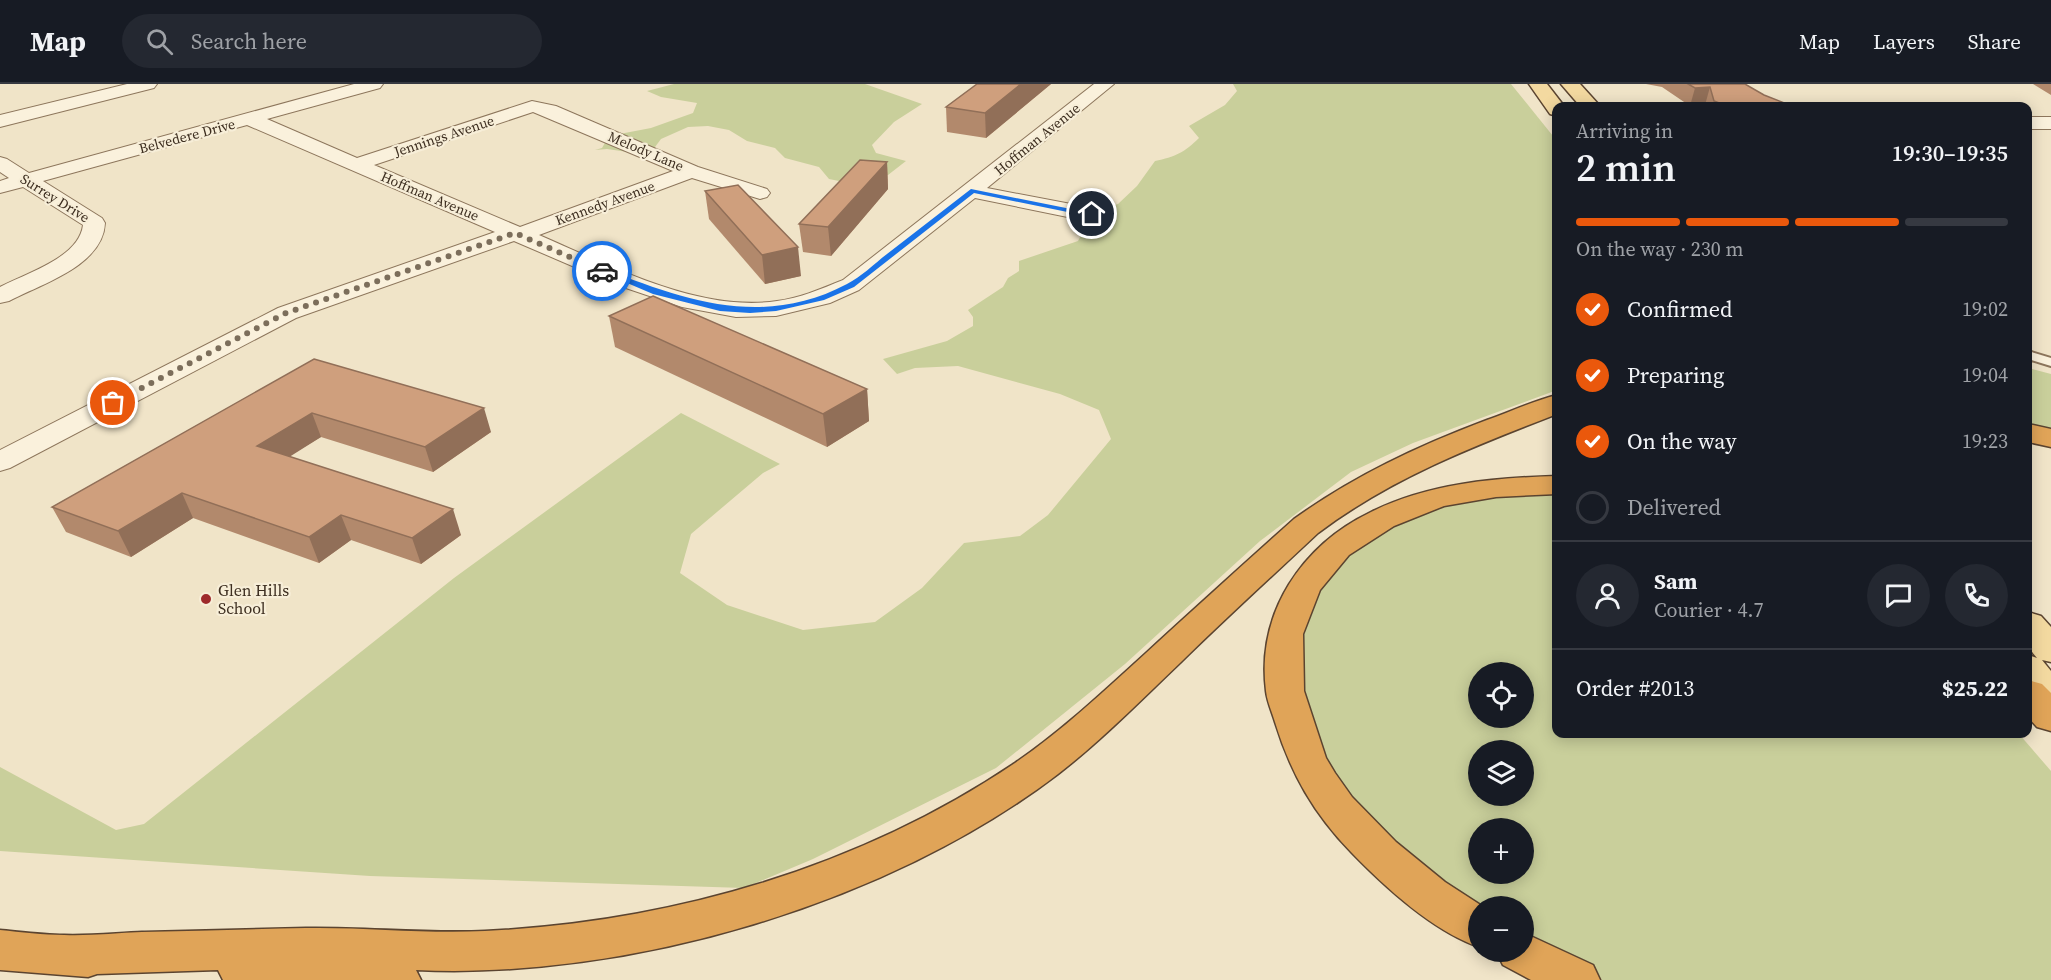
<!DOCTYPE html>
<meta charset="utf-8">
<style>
body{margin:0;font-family:"Source Serif 4",serif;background:#242831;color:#f1f3f6;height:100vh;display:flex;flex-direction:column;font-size:22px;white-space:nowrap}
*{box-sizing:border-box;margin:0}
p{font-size:20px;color:#9ea1a6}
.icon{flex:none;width:33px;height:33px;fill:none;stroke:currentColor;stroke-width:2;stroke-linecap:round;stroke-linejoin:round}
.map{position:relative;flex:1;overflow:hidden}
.details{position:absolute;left:1552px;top:18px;width:480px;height:636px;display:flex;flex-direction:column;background:#171b24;border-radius:12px;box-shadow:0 3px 15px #0003}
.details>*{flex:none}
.controls{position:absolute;left:1468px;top:578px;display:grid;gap:12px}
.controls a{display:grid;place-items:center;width:66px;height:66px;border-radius:50%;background:#171b24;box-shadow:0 3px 15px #0003;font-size:30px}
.pin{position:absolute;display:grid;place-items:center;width:51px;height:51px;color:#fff;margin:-26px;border:3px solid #fff;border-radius:50%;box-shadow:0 2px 6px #0007}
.courier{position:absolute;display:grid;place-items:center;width:60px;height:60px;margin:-30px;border:4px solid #1a73e8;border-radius:50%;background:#fff;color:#222;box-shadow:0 2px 8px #0007}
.summary em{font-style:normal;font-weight:600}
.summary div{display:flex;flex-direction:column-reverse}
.summary{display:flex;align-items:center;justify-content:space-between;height:102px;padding:0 24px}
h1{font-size:39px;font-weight:600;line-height:45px}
.bar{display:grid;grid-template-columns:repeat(4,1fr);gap:9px 6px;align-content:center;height:72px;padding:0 24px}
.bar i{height:8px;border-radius:4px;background:#363941}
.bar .selected{background:#ea580c}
.bar p{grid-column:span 4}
.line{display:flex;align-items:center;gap:15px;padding:0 24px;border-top:2px solid #363941}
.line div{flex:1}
.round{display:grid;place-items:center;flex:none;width:63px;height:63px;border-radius:32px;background:#242831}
ol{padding:0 24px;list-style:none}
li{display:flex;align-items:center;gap:18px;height:66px}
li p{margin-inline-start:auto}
li .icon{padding:6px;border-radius:50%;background:#ea580c;color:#fff;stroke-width:4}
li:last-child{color:#9ea1a6}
li i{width:33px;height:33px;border:3px solid #363941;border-radius:50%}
header{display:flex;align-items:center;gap:36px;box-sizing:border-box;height:84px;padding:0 30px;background:#171b24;border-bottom:2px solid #363941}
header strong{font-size:28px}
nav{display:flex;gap:33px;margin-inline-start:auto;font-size:21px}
.search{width:420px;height:54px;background:#242831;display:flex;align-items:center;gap:15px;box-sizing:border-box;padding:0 21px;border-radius:33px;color:#9ea1a6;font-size:22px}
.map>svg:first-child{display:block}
.green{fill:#c9cf9b;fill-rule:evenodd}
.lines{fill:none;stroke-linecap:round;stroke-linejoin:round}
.lane-casing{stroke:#8d765c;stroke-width:4}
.street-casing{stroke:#8d765c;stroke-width:2}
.primary-casing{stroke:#5b4430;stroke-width:3}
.highway-casing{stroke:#5b4430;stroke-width:3}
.lane{fill:#faf1dc;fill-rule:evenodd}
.street{fill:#faf1dc;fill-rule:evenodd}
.primary{fill:#f3d9a0;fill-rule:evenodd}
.highway{fill:#e0a458;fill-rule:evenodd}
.wall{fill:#b2896c}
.shaded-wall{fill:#916f58}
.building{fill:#cf9f7d;stroke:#916f58;stroke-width:1.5}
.route{fill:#1a73e8}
.done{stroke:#7c6e5b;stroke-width:6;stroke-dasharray:0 10.8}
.poi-dot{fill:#9e2a2b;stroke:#f7eed8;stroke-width:2}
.labels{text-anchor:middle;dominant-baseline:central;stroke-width:4.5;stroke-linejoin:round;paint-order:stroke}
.far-street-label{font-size:14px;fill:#3d2e20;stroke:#f7eed8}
.poi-label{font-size:16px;fill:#3d2e20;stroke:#f7eed8;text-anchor:start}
</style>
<header>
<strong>Map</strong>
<div class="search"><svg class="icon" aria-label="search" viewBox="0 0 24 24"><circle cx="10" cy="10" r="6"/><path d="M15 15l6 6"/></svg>Search here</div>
<nav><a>Map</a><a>Layers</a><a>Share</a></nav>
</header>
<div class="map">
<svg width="2051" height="896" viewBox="0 0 2051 896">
<rect width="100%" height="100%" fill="#f0e4c8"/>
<!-- green -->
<g class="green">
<path d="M 674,0 L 865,0 L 922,20 L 894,38 L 872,61 L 876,69 L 906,77 L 888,91 L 871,91 L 844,98 L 829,95 L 819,83 L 785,74 L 775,64 L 747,57 L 729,46 L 708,42 L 688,43 L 661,55 L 649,71 L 607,65 L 595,66 L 602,64 L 609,52 L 651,44 L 693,29 L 697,19 L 661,13 L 647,7 Z"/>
<path d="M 1233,0 L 1511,0 L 1557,57 L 1557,306 L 1413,359 L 1351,388 L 1260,457 L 1125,580 L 996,684 L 813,775 L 744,804 L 370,792 L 0,767 L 0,683 L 116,746 L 144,740 L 454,494 L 681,329 L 780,380 L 763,389 L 691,450 L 680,489 L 727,521 L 803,546 L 875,538 L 922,504 L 964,459 L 1020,452 L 1048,431 L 1111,355 L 1099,326 L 1060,310 L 958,282 L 915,284 L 897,290 L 883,275 L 947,257 L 973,242 L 973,233 L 968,226 L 1003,203 L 1008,194 L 1019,187 L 1019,177 L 1078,157 L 1088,138 L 1080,131 L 1118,120 L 1137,102 L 1155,77 C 1175,73 1185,68 1199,54 L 1189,42 L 1225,21 L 1237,7 Z"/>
<path d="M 2028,284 L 2051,290 L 2051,355 L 2028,350 Z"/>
<path d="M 1557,402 L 1557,650 L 2019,650 L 2051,687 L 2051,896 L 1579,896 L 1524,867 L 1524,822 L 1479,822 L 1427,811 L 1300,650 L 1290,546 L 1327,481 L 1400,427 ZM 1479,588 L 1524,588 L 1524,633 L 1479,633 ZM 1479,666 L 1524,666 L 1524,711 L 1479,711 ZM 1479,744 L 1524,744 L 1524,789 L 1479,789 Z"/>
</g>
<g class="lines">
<!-- lane casing -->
<g class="lane-casing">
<path id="lane" d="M 2028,267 L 2051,274 L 2051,282 L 2028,275 Z"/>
</g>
<!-- street casing -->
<g class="street-casing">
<g id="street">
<path d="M 127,0 L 157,0 L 154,4 L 0,43 L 0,31 Z"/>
<path d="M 354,0 L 383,0 L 380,4 L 267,35 L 357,74 L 532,17 L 556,22 L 698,83 L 767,105 L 770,109 L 767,113 L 760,115 L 692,94 L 539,151 C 609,181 699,229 777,217 C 800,214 821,205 843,196 L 1094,0 L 1114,0 L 987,104 L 1092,124 L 1100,126 L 1103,131 L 1100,136 L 1092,138 L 975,114 L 859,206 L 830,219 L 776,232 L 736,233 L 682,223 L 614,200 L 514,157 L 296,234 L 10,384 L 0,387 L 0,366 L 278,224 L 495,148 L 247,41 L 43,97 L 102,134 L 105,139 C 103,182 41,200 9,217 L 0,219 L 0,203 C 26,189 79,174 83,141 L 23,103 L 0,109 L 0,97 L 9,94 L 0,88 L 0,73 L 7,75 L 29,89 ZM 533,28 L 673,87 L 520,143 L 374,81 Z"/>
<rect x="2028" y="33" width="23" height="12"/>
</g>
</g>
<!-- primary casing -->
<g class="primary-casing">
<g id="primary">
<path d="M 1529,0 L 1547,0 L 1564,22 L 1557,22 L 1557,32 L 1550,30 Z"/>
<path d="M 1561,0 L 1580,0 L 1600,22 L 1580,22 Z"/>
<path d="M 2028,528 L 2041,532 L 2051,543 L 2051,578 L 2042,576 L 2051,587 L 2051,626 C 2021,618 2028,597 2028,571 L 2037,574 L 2028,563 Z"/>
</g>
</g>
<!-- highway casing -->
<g class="highway-casing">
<g id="highway">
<path d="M 1557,311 L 1557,330 C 1472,363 1391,394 1318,449 C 1272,492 1226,534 1181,578 C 1141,616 1102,656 1058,690 C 888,820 628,896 416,886 L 421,896 L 223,896 L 218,886 L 97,890 L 88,893 L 0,886 L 0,846 C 21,848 43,851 64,851 C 90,852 116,849 142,848 C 197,847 252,845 306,844 C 366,843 425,850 485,847 C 672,838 859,784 1015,679 C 1062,647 1104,607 1146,569 C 1195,524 1245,479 1294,435 C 1354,392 1418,362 1487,336 C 1510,328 1533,317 1557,311 Z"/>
<path d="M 2028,340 L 2051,345 L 2051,363 L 2028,358 Z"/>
<path d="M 1557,392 L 1557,410 L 1496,413 L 1444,422 L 1394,442 L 1349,471 L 1320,506 L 1303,550 L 1304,607 L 1326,674 L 1335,689 L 1352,713 L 1396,758 L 1445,798 L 1482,822 L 1479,822 L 1479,863 C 1433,847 1386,804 1352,769 C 1314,730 1291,690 1275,638 C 1272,628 1267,617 1266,607 C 1256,529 1302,461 1371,428 C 1429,399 1494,394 1557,392 Z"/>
<path d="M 2028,596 L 2042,600 L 2051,609 L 2051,647 L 2037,643 L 2028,633 Z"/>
<path d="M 1524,849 L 1593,881 L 1600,896 L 1531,896 L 1503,881 L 1496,867 L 1524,867 Z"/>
</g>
</g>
<!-- lane -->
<use href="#lane" class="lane"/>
<!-- street -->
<use href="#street" class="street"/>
<!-- primary -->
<use href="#primary" class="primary"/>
<!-- highway -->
<use href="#highway" class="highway"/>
</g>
<!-- wall -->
<g class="wall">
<path d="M 977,0 L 1051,0 L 986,54 L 947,48 L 946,23 Z"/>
<path d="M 1646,0 L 1745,0 L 1764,11 L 1792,22 L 1705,22 L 1705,21 L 1690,22 L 1662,3 Z"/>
<path d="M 2033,0 L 2051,0 L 2051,11 Z"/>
<path d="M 887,78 L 888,105 L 831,172 L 803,168 L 799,140 Z"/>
<path d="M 705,107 L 801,192 L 765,200 L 709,135 Z"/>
<path d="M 609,232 L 867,305 L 869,337 L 827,363 L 615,263 Z"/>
<path d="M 314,275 L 491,348 L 433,388 L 321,353 L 289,372 L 461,451 L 421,480 L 351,456 L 319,479 L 193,434 L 131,473 L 66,448 L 52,423 Z"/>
</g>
<!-- shaded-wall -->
<g class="shaded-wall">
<path d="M 1021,0 L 1051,0 L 986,54 L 985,29 Z"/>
<path d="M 1710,3 L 1705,21 L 1690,22 L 1695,4 Z"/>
<path d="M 887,78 L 888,105 L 831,172 L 828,143 Z"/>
<path d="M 798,163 L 801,192 L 765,200 L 762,171 Z"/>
<path d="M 867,305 L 869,337 L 827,363 L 823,330 Z"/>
<path d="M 484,324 L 491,348 L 433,388 L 425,363 Z"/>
<path d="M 312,329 L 321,353 L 267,387 L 257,362 Z"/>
<path d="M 182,409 L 193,434 L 131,473 L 118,447 Z"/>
<path d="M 453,425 L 461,451 L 421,480 L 412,454 Z"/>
<path d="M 341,431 L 351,456 L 319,479 L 309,453 Z"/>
</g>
<!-- building -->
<g class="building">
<path d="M 977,0 L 1021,0 L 985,29 L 946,23 Z"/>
<path d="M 1688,0 L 1745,0 L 1764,11 L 1792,22 L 1727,22 L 1714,17 L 1710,3 L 1695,4 Z"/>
<path d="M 860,76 L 887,78 L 828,143 L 799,140 Z"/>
<path d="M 738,101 L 798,163 L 762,171 L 705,107 Z"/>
<path d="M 653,212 L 867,305 L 823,330 L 609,232 Z"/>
<path d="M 314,275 L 484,324 L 425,363 L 312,329 L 257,362 L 453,425 L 412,454 L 341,431 L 309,453 L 182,409 L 118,447 L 52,423 Z"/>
</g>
<!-- route -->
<path class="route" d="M 971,105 L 1096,130 L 1092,133 L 974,109 L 854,203 L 824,216 L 776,227 L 750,229 L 720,227 L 653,210 L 599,187 L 605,185 C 686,217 764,244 847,200 C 861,193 874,180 887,170 C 915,148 943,127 971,105 Z"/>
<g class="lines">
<!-- done -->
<path class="done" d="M 113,319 L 286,229 L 515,149 L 602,187"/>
</g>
<!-- markers -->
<circle class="poi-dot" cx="206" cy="515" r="6"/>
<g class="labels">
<!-- far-street labels -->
<g class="far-street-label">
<text transform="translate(187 52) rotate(-15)">Belvedere Drive</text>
<text transform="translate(444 52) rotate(-18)">Jennings Avenue</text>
<text transform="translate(1037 55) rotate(-39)">Hoffman Avenue</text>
<text transform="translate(646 67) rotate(23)">Melody Lane</text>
<text transform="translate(430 112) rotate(23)">Hoffman Avenue</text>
<text transform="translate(55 114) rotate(32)">Surrey Drive</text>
<text transform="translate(605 119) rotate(-20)">Kennedy Avenue</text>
</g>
<!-- poi labels -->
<g class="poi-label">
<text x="218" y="506">Glen Hills<tspan x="218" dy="18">School</tspan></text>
</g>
</g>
</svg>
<div class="controls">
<a><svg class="icon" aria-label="locate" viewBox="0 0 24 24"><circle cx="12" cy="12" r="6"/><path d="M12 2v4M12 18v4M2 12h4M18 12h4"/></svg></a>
<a><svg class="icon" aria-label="layers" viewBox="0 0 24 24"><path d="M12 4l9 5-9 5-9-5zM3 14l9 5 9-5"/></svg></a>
<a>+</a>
<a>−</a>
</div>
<div class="pin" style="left:113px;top:319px;background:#ea580c"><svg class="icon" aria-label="bag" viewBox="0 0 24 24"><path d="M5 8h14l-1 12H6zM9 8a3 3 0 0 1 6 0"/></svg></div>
<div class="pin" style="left:1092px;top:130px;background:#1f2937"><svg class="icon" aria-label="home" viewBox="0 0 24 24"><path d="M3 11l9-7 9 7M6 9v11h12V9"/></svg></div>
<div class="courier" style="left:602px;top:187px"><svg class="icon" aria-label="car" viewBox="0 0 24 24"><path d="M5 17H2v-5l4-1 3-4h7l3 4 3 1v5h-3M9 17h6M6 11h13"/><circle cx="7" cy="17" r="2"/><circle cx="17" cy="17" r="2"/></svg></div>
<section class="details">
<div class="summary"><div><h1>2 min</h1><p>Arriving in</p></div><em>19:30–19:35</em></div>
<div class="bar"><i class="selected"></i><i class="selected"></i><i class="selected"></i><i></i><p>On the way · 230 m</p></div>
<ol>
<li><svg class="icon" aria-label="check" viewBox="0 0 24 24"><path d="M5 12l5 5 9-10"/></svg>Confirmed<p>19:02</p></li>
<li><svg class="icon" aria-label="check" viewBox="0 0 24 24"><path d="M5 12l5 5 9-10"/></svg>Preparing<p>19:04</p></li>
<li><svg class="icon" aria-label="check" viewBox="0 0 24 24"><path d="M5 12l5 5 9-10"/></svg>On the way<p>19:23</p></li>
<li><i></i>Delivered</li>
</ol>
<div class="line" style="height:108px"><a class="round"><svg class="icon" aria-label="person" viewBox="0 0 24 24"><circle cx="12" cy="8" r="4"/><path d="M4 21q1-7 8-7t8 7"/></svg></a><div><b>Sam</b><p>Courier · 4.7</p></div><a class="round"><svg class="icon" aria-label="chat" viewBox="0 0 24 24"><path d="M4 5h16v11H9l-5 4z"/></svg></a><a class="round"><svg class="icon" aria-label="phone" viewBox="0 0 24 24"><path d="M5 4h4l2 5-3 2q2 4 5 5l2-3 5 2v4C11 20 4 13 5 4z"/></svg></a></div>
<div class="line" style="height:78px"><div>Order #2013</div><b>$25.22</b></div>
</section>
</div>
